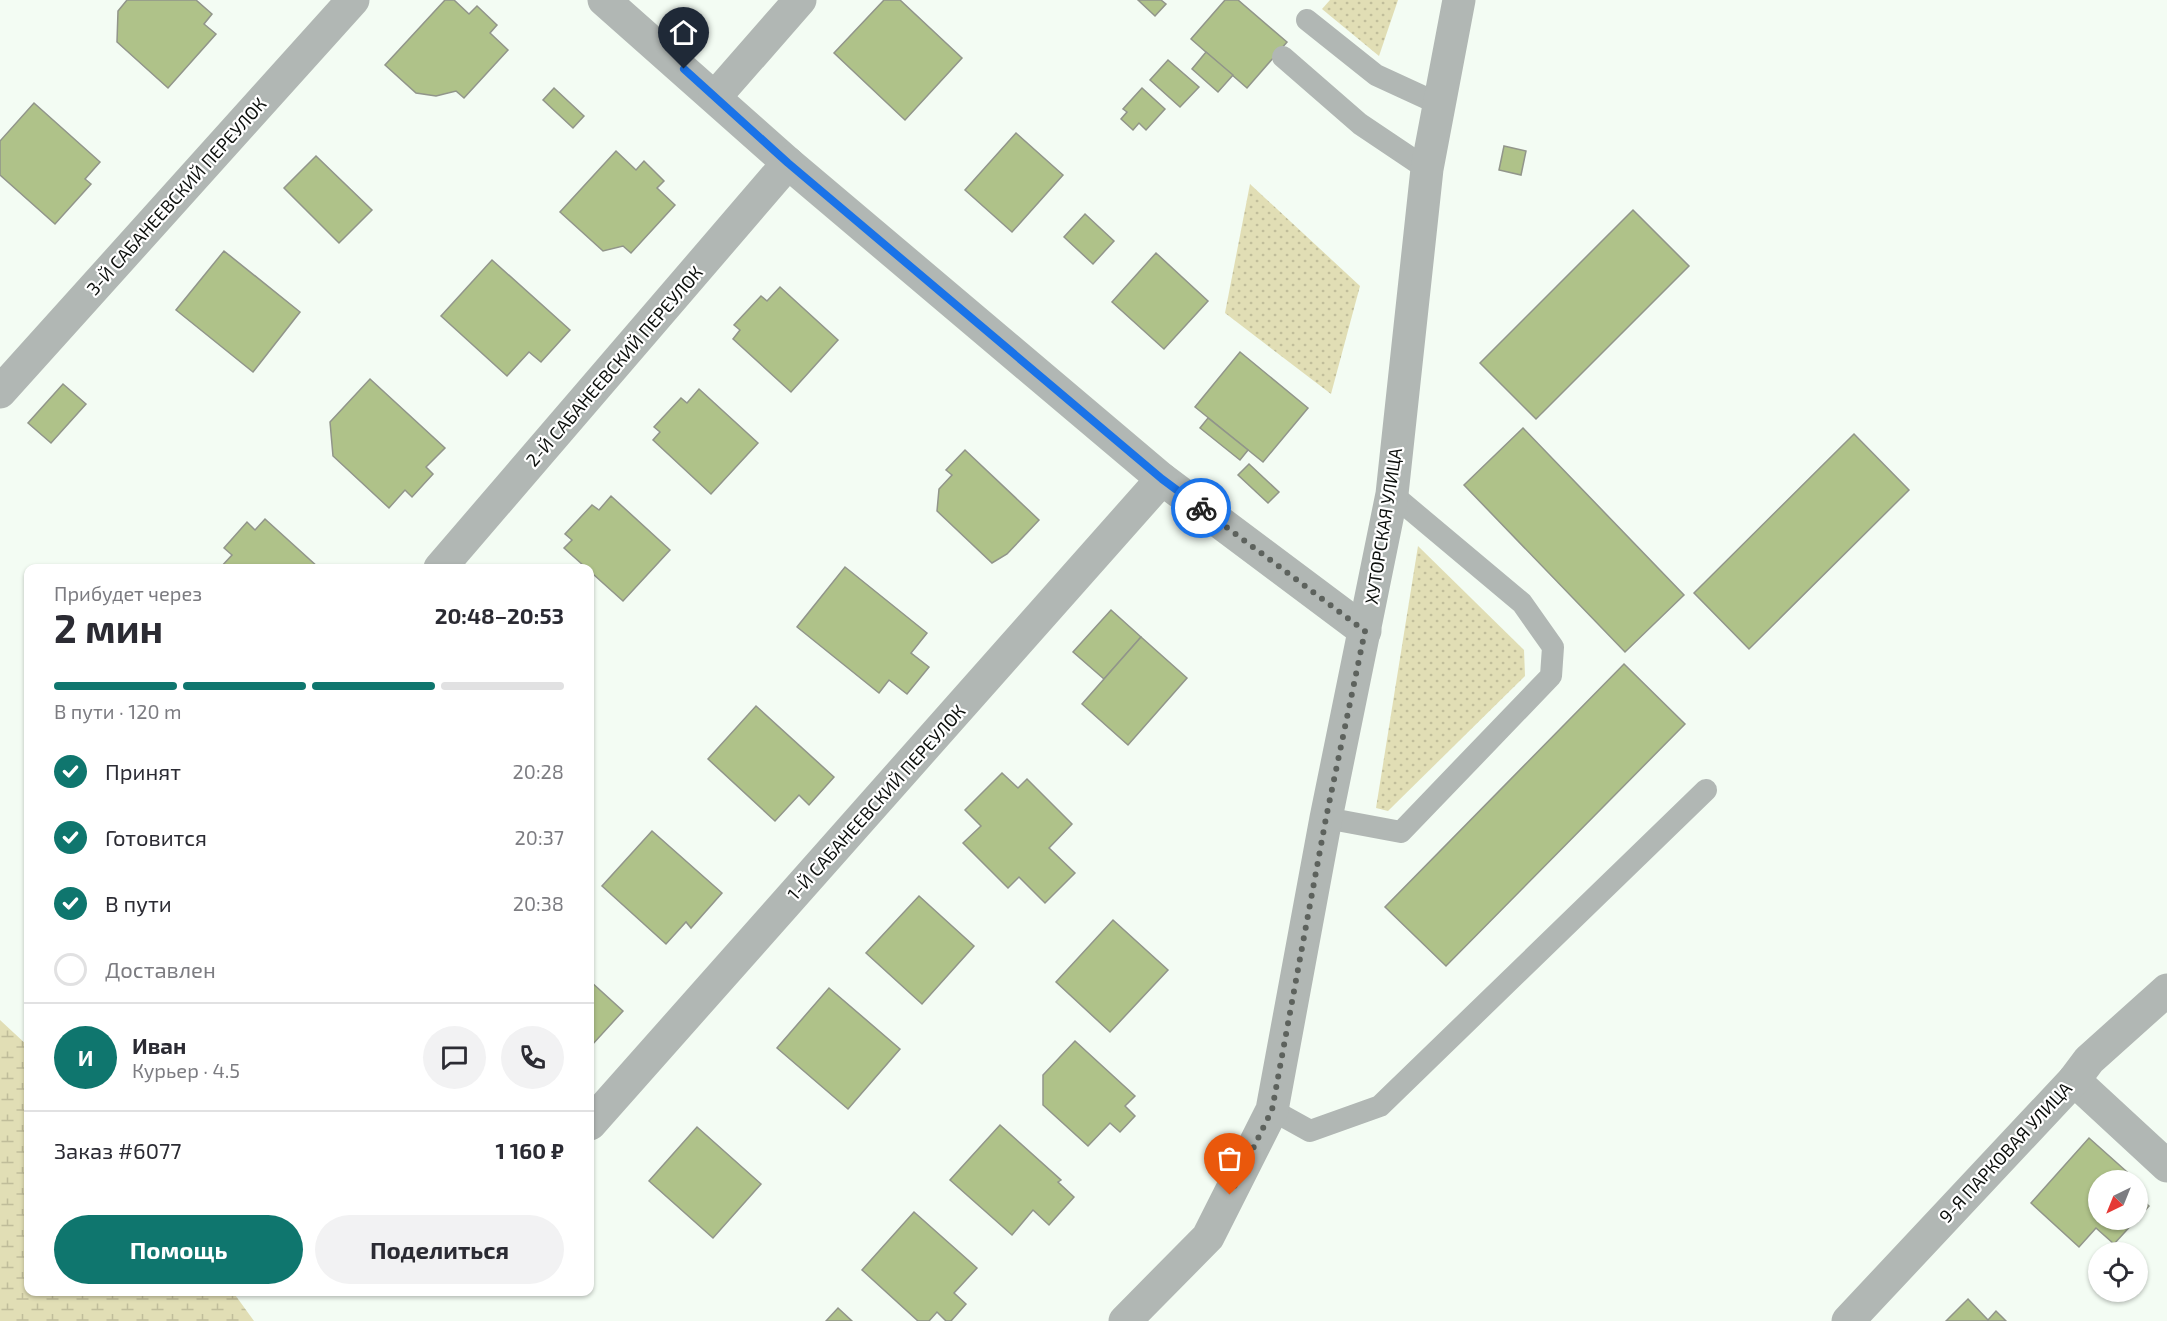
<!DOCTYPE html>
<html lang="ru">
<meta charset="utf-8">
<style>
body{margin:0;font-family:"Exo 2",sans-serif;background:#f2f2f3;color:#2b2b33;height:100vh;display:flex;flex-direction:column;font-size:22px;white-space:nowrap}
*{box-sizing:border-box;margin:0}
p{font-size:20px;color:#7c7c81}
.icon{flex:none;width:33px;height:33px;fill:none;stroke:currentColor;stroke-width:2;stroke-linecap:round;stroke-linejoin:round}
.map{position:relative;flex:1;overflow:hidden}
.sheet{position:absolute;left:24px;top:564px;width:570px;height:732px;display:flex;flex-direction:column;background:#fff;border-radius:12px;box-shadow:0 2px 4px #0004}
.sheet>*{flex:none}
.needle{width:39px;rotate:223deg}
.buttons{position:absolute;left:2088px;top:1170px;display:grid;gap:12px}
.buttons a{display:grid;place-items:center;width:60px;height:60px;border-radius:50%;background:#fff;box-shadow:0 2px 4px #0004;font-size:30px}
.pin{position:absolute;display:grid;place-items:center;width:51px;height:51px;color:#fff;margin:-62px -26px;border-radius:50% 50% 50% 0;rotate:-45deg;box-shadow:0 0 6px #0007}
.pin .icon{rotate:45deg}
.courier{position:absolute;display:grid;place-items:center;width:60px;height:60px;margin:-30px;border:4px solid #1a73e8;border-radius:50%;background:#fff;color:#222;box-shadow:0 2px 8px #0007}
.head em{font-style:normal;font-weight:700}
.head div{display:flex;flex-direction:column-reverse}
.head{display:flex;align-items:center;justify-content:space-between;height:102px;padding:0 30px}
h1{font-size:39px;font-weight:700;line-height:45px}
.bar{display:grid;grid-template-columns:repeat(4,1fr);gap:9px 6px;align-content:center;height:72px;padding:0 30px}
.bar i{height:8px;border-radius:4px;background:#e1e1e2}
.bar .on{background:#0f766e}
.bar p{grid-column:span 4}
.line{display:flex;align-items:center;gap:15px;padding:0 30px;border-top:2px solid #e1e1e2}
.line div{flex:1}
.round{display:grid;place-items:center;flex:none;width:63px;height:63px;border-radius:32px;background:#f2f2f3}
ol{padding:0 30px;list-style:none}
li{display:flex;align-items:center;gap:18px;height:66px}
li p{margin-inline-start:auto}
li .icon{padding:6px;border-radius:50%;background:#0f766e;color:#fff;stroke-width:4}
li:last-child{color:#7c7c81}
li i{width:33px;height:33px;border:3px solid #e1e1e2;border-radius:50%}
.cta{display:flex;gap:12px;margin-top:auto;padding:12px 30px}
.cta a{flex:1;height:69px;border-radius:36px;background:#0f766e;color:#fff;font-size:24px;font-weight:700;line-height:69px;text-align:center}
.cta a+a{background:#f2f2f3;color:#2b2b33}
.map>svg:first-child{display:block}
.grass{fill:url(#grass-dots)}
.wetland{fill:url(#wetland-marsh)}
.building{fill:#afc289;stroke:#91958a;stroke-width:1.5}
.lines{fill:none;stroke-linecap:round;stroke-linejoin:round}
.service{stroke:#b1b7b4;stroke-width:22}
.minor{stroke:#b1b7b4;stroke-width:33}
.done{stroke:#5d625d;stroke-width:6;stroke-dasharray:0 10.8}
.route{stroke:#1a73e8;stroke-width:8}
.labels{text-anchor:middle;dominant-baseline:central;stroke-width:4.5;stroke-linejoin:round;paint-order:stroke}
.street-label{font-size:18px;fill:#0c0f0c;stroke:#fff}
</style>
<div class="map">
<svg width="2167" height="1321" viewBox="0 0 2167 1321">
<defs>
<pattern id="grass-dots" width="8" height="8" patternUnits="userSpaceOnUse" patternTransform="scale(1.5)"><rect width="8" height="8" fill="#e1deb5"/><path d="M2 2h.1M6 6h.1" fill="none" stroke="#c0bd9a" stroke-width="1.8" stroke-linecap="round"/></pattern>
<pattern id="wetland-marsh" width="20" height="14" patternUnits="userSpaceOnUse" patternTransform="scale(1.5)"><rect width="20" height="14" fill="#e1deb5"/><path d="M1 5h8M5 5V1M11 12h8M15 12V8" fill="none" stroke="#c0bd9a"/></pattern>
</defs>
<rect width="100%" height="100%" fill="#f3fcf3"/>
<!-- grass -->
<g class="grass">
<path d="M 1330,0 L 1398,0 L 1379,56 L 1322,9 Z"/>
<path d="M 1250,184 L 1360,286 L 1331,394 L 1225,313 Z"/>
<path d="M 1418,546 L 1524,650 L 1525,676 L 1388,811 L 1376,808 Z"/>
</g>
<!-- wetland -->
<path class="wetland" d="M 0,1020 L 28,1046 L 28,1292 L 233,1292 L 254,1321 L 0,1321 Z"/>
<!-- building -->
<g class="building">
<path d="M 127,0 L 196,0 L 212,14 L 204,24 L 216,34 L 168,88 L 117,42 L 118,11 Z"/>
<path d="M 445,0 L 454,0 L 469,14 L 477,6 L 497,25 L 490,33 L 508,50 L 464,98 L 456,91 L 436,96 L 416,93 L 385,65 Z"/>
<path d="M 884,0 L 900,0 L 962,58 L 905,120 L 834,53 Z"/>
<path d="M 1138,0 L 1161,0 L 1166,4 L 1155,16 Z"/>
<path d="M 1225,0 L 1238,0 L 1287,42 L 1247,88 L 1191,39 Z"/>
<path d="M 1206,52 L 1233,75 L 1218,92 L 1192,69 Z"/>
<path d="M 1168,60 L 1199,87 L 1180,107 L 1150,80 Z"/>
<path d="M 554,88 L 584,116 L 573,128 L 543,100 Z"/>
<path d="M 1142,88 L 1165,109 L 1146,130 L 1139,123 L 1133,130 L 1121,119 L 1127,112 L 1123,109 Z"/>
<path d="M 34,103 L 100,162 L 85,179 L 91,184 L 55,224 L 0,175 L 0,141 Z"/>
<path d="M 1016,133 L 1063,175 L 1012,232 L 965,190 Z"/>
<path d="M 1504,146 L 1526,151 L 1521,175 L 1499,170 Z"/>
<path d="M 616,151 L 636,170 L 644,161 L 664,181 L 657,188 L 675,205 L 631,253 L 623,246 L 603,251 L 560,212 Z"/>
<path d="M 316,156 L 372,210 L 339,243 L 284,188 Z"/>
<path d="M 1633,210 L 1689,266 L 1536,419 L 1480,363 Z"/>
<path d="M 1085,214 L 1114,241 L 1093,264 L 1064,237 Z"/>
<path d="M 224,251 L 300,312 L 253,372 L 176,310 Z"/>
<path d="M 1156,253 L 1208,301 L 1164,349 L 1112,302 Z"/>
<path d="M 492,260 L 570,330 L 541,362 L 529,352 L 507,376 L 441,316 Z"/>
<path d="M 780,287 L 838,340 L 791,392 L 733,339 L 740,330 L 734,325 L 761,296 L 767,301 Z"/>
<path d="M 1240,352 L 1308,408 L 1263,462 L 1195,407 Z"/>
<path d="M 370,379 L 445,448 L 426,467 L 433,474 L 412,497 L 405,490 L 389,508 L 333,456 L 330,422 Z"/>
<path d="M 63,384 L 86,404 L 51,443 L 28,423 Z"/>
<path d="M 699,389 L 758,443 L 711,494 L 653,440 L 660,432 L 654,427 L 681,398 L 687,403 Z"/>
<path d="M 1208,418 L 1248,450 L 1240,460 L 1200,428 Z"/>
<path d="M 1523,428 L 1684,595 L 1625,652 L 1464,485 Z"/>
<path d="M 1854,434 L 1909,490 L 1749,649 L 1694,593 Z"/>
<path d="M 965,450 L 1039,520 L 1007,554 L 992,563 L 937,511 L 939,489 L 952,475 L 946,470 Z"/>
<path d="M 1249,464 L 1279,492 L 1268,503 L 1238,475 Z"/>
<path d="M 611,496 L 670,550 L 623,601 L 564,548 L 572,540 L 565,534 L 592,505 L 599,510 Z"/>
<path d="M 265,519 L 319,568 L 220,568 L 232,555 L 224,548 L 247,522 L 255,530 Z"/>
<path d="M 845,567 L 927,633 L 911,653 L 929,667 L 907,694 L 889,680 L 879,693 L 797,627 Z"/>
<path d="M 1111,610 L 1141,637 L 1104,679 L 1073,652 Z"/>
<path d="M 1141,637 L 1187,678 L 1128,745 L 1082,704 Z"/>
<path d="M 1624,664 L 1685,724 L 1446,966 L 1385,907 Z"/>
<path d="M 756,706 L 834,777 L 809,805 L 799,795 L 775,821 L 708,759 Z"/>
<path d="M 1002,773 L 1018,788 L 1027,779 L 1072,824 L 1049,848 L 1075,873 L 1045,903 L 1019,877 L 1008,888 L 963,843 L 981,826 L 965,810 Z"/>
<path d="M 652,831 L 722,893 L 691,928 L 686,922 L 666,944 L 602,886 Z"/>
<path d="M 919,896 L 974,946 L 922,1004 L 866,953 Z"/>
<path d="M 1113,920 L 1168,970 L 1110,1032 L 1056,982 Z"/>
<path d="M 590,981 L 623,1011 L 592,1045 L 590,1043 Z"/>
<path d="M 829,988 L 900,1049 L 848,1109 L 777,1048 Z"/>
<path d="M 1075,1041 L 1135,1096 L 1125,1106 L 1135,1116 L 1120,1132 L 1110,1123 L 1088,1146 L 1043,1105 L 1043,1075 Z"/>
<path d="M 1000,1125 L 1061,1180 L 1058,1182 L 1074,1197 L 1049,1225 L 1033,1210 L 1012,1235 L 950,1180 Z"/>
<path d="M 697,1127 L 761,1184 L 713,1238 L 649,1181 Z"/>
<path d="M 2089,1138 L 2136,1180 L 2098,1180 L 2098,1220 L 2136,1220 L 2114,1244 L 2096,1228 L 2079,1247 L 2031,1203 Z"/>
<path d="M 2138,1196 L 2149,1206 L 2138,1218 Z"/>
<path d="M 914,1212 L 977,1268 L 954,1293 L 966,1304 L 951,1321 L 946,1321 L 937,1312 L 929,1321 L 918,1321 L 862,1270 Z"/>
<path d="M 1968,1299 L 1988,1320 L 1996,1311 L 2006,1321 L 1946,1321 Z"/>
<path d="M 838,1308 L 852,1321 L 826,1321 Z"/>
</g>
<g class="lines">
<!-- service -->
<g class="service">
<path d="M 1307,20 L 1376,75 L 1439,104"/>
<path d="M 1283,57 L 1360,124 L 1427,169"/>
<path d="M 1326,818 L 1401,832 L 1551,676 L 1553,647 L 1522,603 L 1392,494"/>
<path d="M 1272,1110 L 1310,1131 L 1380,1106 L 1706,790"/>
</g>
<!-- minor -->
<g class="minor">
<path d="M 604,0 L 788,163 L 1162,479 L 1365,631"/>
<path d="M 715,97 L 800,0"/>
<path d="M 0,392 L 353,0"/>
<path d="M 440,568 L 788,163"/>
<path d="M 2074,1080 L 2167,1166"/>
<path d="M 590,1124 L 1162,479"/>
<path d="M 1125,1321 L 1208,1237 L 1272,1110 L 1326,818 L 1392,494 L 1427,169 L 1459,0"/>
<path d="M 1848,1321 L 2074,1080 L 2089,1060 L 2167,990"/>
</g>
</g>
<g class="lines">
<!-- done -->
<path class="done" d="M 1201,508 L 1365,631 L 1326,818 L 1272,1110 L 1230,1195"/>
<!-- route -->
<path class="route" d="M 684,69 L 788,163 L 1162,479 L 1201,508"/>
</g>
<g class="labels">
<!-- street labels -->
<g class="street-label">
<text transform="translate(176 196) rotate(-48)">3-Й САБАНЕЕВСКИЙ ПЕРЕУЛОК</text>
<text transform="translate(614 366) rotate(-49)">2-Й САБАНЕЕВСКИЙ ПЕРЕУЛОК</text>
<text transform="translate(1383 526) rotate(-81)">ХУТОРСКАЯ УЛИЦА</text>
<text transform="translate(876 802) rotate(-48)">1-Й САБАНЕЕВСКИЙ ПЕРЕУЛОК</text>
<text transform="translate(2005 1152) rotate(-47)">9-Я ПАРКОВАЯ УЛИЦА</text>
</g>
</g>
</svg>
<div class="buttons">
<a><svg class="needle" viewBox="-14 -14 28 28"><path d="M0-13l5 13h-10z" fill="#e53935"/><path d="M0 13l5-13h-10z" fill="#7c7c81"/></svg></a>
<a><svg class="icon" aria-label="locate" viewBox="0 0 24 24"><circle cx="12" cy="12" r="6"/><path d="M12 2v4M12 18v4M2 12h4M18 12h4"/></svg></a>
</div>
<div class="pin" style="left:1230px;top:1195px;background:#ea580c"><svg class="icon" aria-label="bag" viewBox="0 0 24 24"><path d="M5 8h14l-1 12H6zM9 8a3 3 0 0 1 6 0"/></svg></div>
<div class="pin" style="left:684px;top:69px;background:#1f2937"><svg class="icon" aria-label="home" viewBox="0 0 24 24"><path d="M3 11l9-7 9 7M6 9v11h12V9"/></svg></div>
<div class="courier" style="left:1201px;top:508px"><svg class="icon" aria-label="bike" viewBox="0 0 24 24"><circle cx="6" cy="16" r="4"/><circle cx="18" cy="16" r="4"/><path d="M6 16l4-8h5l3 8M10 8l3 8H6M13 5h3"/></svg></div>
<section class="sheet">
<div class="head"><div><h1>2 мин</h1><p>Прибудет через</p></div><em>20:48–20:53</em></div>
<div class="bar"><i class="on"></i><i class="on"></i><i class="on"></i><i></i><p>В пути · 120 m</p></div>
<ol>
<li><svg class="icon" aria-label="check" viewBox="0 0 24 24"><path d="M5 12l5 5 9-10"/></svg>Принят<p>20:28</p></li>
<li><svg class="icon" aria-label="check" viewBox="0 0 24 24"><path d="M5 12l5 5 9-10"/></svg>Готовится<p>20:37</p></li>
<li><svg class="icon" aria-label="check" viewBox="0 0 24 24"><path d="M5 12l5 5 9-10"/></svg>В пути<p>20:38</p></li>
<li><i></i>Доставлен</li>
</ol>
<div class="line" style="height:108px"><b class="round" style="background:#0f766e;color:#fff">И</b><div><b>Иван</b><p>Курьер · 4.5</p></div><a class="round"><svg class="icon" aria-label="chat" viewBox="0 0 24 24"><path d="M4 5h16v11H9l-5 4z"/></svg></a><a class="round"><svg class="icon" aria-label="phone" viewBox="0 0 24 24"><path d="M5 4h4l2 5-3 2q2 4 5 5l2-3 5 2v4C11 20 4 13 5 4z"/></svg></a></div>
<div class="line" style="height:78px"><div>Заказ #6077</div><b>1 160 ₽</b></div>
<div class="cta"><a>Помощь</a><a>Поделиться</a></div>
</section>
</div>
